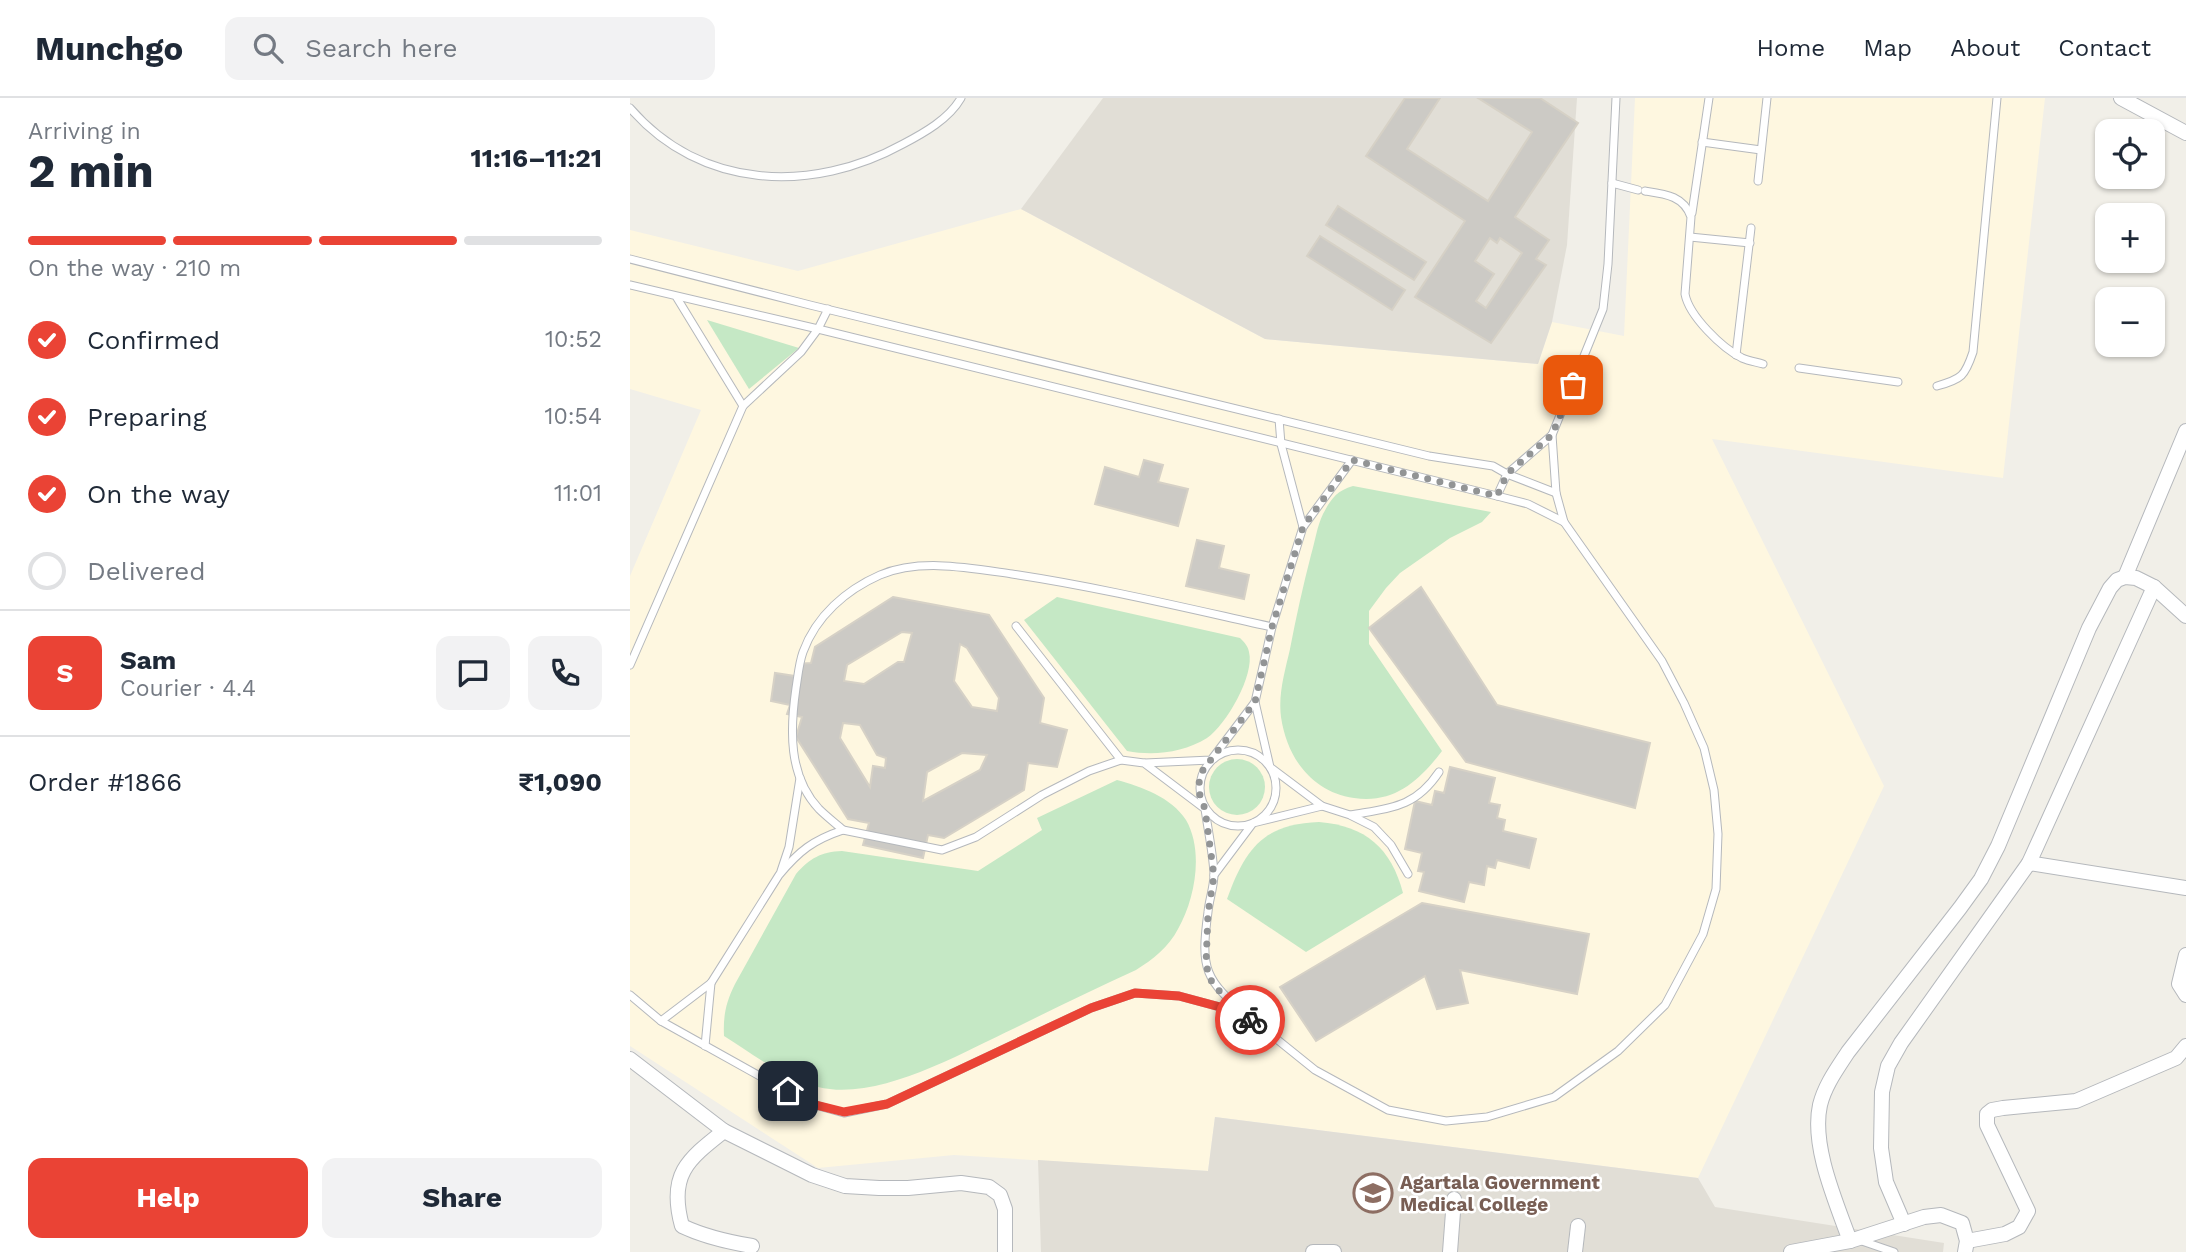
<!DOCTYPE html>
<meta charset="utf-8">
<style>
body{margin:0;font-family:"Work Sans",sans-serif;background:#f2f2f3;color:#1f2937;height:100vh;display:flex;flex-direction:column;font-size:26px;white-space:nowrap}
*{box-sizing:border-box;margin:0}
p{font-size:23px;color:#747a83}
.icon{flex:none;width:38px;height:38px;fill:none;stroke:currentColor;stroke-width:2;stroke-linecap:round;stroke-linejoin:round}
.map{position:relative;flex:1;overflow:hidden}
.drawer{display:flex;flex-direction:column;background:#fff;width:630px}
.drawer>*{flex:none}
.fabs{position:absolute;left:1465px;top:21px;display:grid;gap:14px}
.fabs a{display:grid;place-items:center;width:70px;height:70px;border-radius:14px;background:#fff;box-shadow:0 2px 5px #0004;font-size:35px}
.pin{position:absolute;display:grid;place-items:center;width:60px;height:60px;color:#fff;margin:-30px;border-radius:14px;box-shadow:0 4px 10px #0006}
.courier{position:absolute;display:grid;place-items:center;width:70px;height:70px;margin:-35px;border:5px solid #ea4335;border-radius:50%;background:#fff;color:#222;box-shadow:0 2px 9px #0007}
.summary em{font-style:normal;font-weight:700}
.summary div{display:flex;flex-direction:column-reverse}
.summary{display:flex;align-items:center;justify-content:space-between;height:119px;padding:0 28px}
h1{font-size:46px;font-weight:700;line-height:52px}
.bar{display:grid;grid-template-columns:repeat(4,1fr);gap:10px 7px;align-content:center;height:84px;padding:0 28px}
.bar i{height:9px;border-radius:5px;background:#e0e1e3}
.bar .current{background:#ea4335}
.bar p{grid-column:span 4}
.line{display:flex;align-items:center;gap:18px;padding:0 28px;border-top:2px solid #e0e1e3}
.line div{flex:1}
.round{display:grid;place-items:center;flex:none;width:74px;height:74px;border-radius:14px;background:#f2f2f3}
ol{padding:0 28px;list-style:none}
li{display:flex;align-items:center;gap:21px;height:77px}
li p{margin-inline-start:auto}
li .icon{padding:7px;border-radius:50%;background:#ea4335;color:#fff;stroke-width:4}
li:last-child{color:#747a83}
li i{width:38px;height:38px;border:4px solid #e0e1e3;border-radius:50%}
.action{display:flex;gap:14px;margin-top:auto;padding:14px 28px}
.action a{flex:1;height:80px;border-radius:14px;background:#ea4335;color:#fff;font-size:28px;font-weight:700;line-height:80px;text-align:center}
.action a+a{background:#f2f2f3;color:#1f2937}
header{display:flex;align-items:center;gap:42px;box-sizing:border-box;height:98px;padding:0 35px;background:#fff;border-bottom:2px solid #e0e1e3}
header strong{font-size:33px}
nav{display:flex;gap:38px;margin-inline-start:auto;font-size:24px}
.search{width:490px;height:63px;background:#f2f2f3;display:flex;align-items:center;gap:18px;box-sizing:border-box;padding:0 24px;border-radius:14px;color:#747a83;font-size:26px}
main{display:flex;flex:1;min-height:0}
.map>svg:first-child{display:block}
.commercial{fill:#fef7e0}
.education{fill:#e1ded6}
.green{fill:#c5e8c5}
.building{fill:#cccac5;stroke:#d6d1c6;stroke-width:2;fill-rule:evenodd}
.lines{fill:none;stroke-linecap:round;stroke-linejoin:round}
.service-casing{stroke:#b5b8bc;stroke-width:9}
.minor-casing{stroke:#b5b8bc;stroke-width:16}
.service{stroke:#fff;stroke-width:7}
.minor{stroke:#fff;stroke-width:14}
.done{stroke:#929495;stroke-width:7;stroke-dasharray:0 12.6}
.route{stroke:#ea4335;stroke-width:9}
.labels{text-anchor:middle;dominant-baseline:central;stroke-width:5;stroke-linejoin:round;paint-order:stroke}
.education-label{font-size:19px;font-weight:bold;fill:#785e54;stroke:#fff;text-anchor:start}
</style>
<header>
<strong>Munchgo</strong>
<div class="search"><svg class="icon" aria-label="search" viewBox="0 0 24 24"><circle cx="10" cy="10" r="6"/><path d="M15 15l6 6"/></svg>Search here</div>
<nav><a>Home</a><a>Map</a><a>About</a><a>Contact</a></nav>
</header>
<main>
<section class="drawer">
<div class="summary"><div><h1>2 min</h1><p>Arriving in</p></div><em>11:16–11:21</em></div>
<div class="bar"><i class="current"></i><i class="current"></i><i class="current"></i><i></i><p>On the way · 210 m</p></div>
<ol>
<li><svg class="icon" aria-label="check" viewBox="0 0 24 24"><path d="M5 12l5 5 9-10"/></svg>Confirmed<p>10:52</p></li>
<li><svg class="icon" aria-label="check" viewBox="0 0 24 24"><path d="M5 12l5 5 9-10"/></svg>Preparing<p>10:54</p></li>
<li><svg class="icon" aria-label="check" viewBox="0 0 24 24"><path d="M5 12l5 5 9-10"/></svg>On the way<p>11:01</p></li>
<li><i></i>Delivered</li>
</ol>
<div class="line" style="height:126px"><b class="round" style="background:#ea4335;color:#fff">S</b><div><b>Sam</b><p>Courier · 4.4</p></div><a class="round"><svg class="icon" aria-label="chat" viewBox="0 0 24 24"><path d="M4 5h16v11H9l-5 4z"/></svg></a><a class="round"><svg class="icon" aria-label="phone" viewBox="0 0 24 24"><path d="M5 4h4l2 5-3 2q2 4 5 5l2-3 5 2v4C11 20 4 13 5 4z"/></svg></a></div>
<div class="line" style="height:91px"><div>Order #1866</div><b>₹1,090</b></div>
<div class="action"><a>Help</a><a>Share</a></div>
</section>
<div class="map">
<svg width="1556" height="1154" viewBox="0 0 1556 1154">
<rect width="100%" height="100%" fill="#f1efe8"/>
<!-- commercial -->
<path class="commercial" d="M 1005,0 L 1415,0 L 1373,380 L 1082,341 L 1254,688 L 1068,1080 L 585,1019 L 578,1073 L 324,1057 L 188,1070 L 0,948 L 0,478 L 71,312 L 0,291 L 0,132 L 168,173 L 391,111 L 635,241 L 908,266 L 922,224 L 994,238 Z"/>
<!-- education -->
<g class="education">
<path d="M 473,0 L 947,0 L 937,147 L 922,224 L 908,266 L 635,241 L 391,111 Z"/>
<path d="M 585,1019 L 1068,1080 L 1085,1109 L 1314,1145 L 1313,1154 L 411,1154 L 408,1062 L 578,1073 Z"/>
</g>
<!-- green -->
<g class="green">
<path d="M 77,222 L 169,250 L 119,291 Z"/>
<path d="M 723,388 L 861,414 L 852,424 L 820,440 L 770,475 L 756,490 L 739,513 L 739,546 L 812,653 C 789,683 764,706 724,700 C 682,694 657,660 651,619 C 648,596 655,573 660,551 C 666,519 673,488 681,457 C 685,444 687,428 693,416 C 701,401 706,393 723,388 Z"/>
<path d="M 427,499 L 610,540 C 614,544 618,548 619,554 C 625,577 596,627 577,640 C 553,655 523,658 497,653 L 394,522 Z"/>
<circle cx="607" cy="689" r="28"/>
<path d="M 487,682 C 512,689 541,699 556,722 C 574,753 565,801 548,831 C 539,849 522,862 506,872 C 465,891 425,910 385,930 C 331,955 248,1004 188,989 C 154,981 123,956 94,938 C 93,918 96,904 105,886 L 166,776 C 180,760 191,754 212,753 L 348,773 L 412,732 L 407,720 Z"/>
<path d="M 689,724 C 736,728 761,750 773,795 L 676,854 L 597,801 C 615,751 633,726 689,724 Z"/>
</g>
<!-- building -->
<g class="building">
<path d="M 775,0 L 810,0 L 777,51 L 858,103 L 902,34 L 848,0 L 910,0 L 948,25 L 885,119 L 919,142 L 906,161 L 916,167 L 861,245 L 785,199 L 835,123 L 736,58 ZM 860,140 L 867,145 L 870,140 L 892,155 L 856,210 L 846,203 L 864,176 L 845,163 Z"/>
<path d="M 708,108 L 796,164 L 784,182 L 696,127 Z"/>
<path d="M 690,138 L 775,192 L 762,212 L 677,158 Z"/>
<path d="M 514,362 L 533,367 L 528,384 L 558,391 L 548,428 L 465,406 L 475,369 L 509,379 Z"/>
<path d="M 567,442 L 594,448 L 589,470 L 619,477 L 614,501 L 556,488 Z"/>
<path d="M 791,489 L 867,607 L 1020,645 L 1005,710 L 836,664 L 739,530 Z"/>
<path d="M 263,499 L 359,517 L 414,600 L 410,625 L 437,632 L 427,669 L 398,665 L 394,692 L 314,740 L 298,737 L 293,760 L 233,747 L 239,725 L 218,721 L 166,639 L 172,619 L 157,616 L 160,607 L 141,603 L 145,575 L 165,578 L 167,566 L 181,565 L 185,549 ZM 272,534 L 282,535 L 274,564 L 268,564 L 234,586 L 214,583 L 217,567 ZM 330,546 L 337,550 L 369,600 L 367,613 L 342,609 L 324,583 ZM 213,625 L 230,627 L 247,657 L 256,660 L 255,670 L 243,668 L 240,689 L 210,640 ZM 332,655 L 357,657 L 350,672 L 293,703 L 297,674 Z"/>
<path d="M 820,669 L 865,680 L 859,705 L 870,707 L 867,720 L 875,722 L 873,733 L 906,741 L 899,770 L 867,762 L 865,770 L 857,768 L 854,787 L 839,784 L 834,804 L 789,793 L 794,774 L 788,773 L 792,755 L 775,751 L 785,703 L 802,707 L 805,693 L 814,695 Z"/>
<path d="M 792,805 L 959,836 L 947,896 L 830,872 L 838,905 L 807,911 L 795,878 L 686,943 L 650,889 Z"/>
</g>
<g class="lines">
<!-- service casing -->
<g class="service-casing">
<g id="service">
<path d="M 0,10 C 71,92 182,96 273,46 C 294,35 319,21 331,0"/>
<path d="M 1072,44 L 1131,52"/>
<path d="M 1128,83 L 1137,0"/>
<path d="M 982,85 L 1008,92"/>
<path d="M 1015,93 C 1035,96 1054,98 1061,119 L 1055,196 C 1059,218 1092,250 1112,260 C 1119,263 1126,264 1133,266"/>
<path d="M 1062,115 L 1079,0"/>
<path d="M 1060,139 L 1120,145"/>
<path d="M 0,161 L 180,207 L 799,358 L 863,368 L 877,376 L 926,395"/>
<path d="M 0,187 L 188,231 L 867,398 L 898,406 L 934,424"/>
<path d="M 47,200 L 113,308"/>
<path d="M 1106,257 L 1121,130"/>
<path d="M 1169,270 L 1268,284"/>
<path d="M 1307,288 C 1332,281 1335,278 1343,254 L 1367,0"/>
<path d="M 649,321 L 651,346 L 673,429"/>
<path d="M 867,398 L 877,376 L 922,337 L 973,211 L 978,166 L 986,0"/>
<path d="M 386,528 L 491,662 L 514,665 L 575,711 C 578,732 583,755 584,776 C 584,789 579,802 578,814 C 570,872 575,882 618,918"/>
<path d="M 0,567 L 113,308 L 171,254 L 188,231 L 198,211"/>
<circle cx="608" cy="690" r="38"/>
<path d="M 515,665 L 581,662 L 625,604"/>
<path d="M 692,708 L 640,669 L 625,604 L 642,529 L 673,429 L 722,362"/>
<path d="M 721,717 C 760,710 785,710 809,674"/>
<path d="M 213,732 L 312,752 L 346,739 L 412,697 L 459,673 L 491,662"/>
<path d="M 151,773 L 159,749 L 170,680"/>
<path d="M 584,777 L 623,725 L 692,708 L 720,717 L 744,729 L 761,747 L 778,776"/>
<path d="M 0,897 L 31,923 L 178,1005 L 214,1015 L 257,1006 L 461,910 L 505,895 L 549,898 L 590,909 L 624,923 L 685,972 L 758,1012 L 816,1023 L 857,1019 L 924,999 L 988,953 L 1035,907 L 1073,836 L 1086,791 L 1088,736 L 1084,692 L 1074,650 L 1054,605 L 1032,563 L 934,424 L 926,395 L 922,337"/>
<path d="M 31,923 L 81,885 L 149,777 C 169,753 183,742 213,732 C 205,725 196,718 189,711 C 158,678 160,631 166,590 C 168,578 169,565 173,554 C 186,518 216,492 250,477 C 290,460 340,470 382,476 C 469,489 556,510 642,529"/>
<path d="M 75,948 L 81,885"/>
<path d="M 1229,1142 L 1264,1154"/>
</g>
</g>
<!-- minor casing -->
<g class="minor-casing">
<g id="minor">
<path d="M 1491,0 L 1556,35"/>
<path d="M 1495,479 L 1556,333"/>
<path d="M 1399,765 L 1556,790"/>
<path d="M 1556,857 L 1549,886 L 1556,897"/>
<path d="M 0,961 L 94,1033 L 182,1077 L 215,1088 L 249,1090 L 278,1090 L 331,1085 L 359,1089 L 370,1097 L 375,1111 L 375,1154"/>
<path d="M 94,1033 C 57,1062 38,1077 52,1128 C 75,1139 98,1144 122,1148"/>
<path d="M 1274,1126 L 1256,1084 L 1251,1050 L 1252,994 L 1258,968 L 1271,945 L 1399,765 L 1524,489"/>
<path d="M 1337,1143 L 1375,1136 L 1389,1129 L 1398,1113 L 1357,1027 L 1357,1016 L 1362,1012 L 1373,1010 L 1446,1003 L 1546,960 L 1556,948"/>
<path d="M 683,1154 L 704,1154"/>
<path d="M 820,1154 L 824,1101"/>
<path d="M 945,1154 L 948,1128"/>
<path d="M 1161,1154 L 1220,1143"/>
<path d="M 1335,1154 L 1337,1143 L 1332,1125 L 1311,1117 L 1294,1119 L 1220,1143 C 1206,1104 1181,1048 1190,1007 C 1195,987 1207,971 1218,954 L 1330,810 L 1351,781 L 1368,748 L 1459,530 L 1480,490 L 1487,482 L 1495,479 L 1506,480 L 1524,489 L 1556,518"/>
</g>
</g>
<!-- service -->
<use href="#service" class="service"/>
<!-- minor -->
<use href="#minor" class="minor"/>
</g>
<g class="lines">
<!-- done -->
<path class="done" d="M 620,922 L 624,923 L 591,895 L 580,881 L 576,866 L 578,815 L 584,778 L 575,711 L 570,698 L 569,685 L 573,672 L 625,604 L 642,529 L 673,429 L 722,362 L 867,398 L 877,376 L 922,337 L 943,287"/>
<!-- route -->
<path class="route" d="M 158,993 L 178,1005 L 214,1014 L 257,1006 L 461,910 L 505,895 L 549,898 L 590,909 L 620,922"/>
</g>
<!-- icons -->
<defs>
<g id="university-ring" transform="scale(2.0125)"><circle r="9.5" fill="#fff" stroke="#8d6e63" stroke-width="1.5"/><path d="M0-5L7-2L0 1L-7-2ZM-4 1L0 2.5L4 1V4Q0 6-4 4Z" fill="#8d6e63"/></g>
</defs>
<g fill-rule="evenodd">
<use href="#university-ring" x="743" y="1095"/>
</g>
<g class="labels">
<!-- education labels -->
<g class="education-label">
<text x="770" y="1084">Agartala Government<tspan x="770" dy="22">Medical College</tspan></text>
</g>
</g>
</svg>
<div class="fabs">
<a><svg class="icon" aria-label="locate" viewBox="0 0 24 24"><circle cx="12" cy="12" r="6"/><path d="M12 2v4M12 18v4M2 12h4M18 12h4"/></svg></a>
<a>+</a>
<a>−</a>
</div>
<div class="pin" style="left:943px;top:287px;background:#ea580c"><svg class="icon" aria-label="bag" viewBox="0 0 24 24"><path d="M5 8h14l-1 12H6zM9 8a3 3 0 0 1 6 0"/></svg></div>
<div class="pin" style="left:158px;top:993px;background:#1f2937"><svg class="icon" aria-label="home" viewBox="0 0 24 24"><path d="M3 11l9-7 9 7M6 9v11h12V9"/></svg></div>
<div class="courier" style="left:620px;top:922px"><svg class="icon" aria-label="bike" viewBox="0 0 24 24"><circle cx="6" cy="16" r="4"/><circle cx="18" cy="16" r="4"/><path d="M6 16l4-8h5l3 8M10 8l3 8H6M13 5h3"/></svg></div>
</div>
</main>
